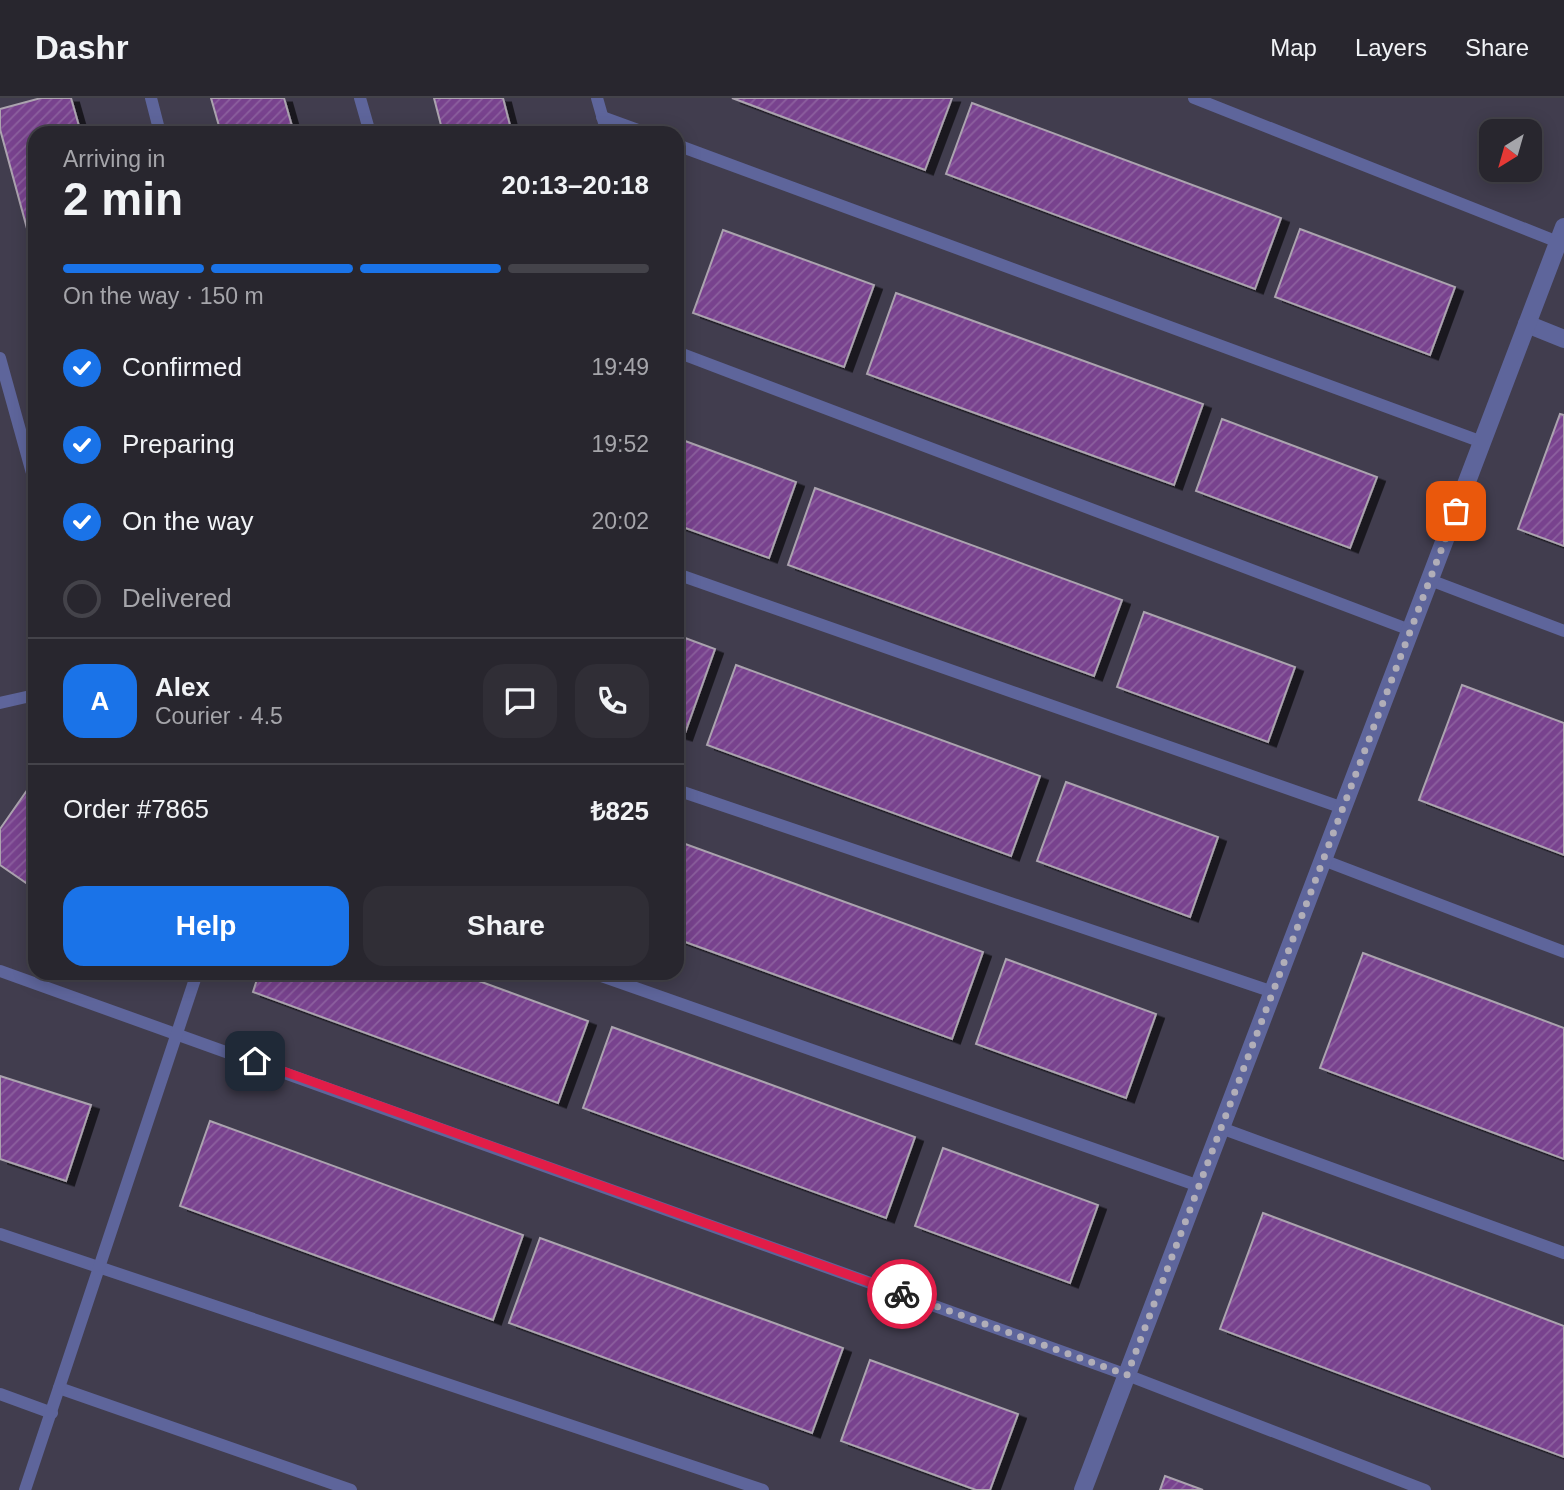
<!DOCTYPE html>
<meta charset="utf-8">
<style>
body{margin:0;font-family:Helvetica,sans-serif;background:#302e36;color:#f1f3f6;height:100vh;display:flex;flex-direction:column;font-size:26px;white-space:nowrap}
*{box-sizing:border-box;margin:0}
p{font-size:23px;color:#a5a5aa}
.icon{flex:none;width:38px;height:38px;fill:none;stroke:currentColor;stroke-width:2;stroke-linecap:round;stroke-linejoin:round}
.map{position:relative;flex:1;overflow:hidden}
.details{position:absolute;left:28px;top:28px;width:656px;height:854px;display:flex;flex-direction:column;background:#28262e;border-radius:21px;box-shadow:0 4px 18px #0003,0 0 0 2px #44434a}
.details>*{flex:none}
.needle{width:46px;rotate:217deg}
.buttons{position:absolute;left:1479px;top:21px;display:grid;gap:14px}
.buttons a{display:grid;place-items:center;width:63px;height:63px;border-radius:14px;background:#28262e;box-shadow:0 4px 18px #0003,0 0 0 2px #44434a;font-size:35px}
.pin{position:absolute;display:grid;place-items:center;width:60px;height:60px;color:#fff;margin:-30px;border-radius:14px;box-shadow:0 4px 10px #0006}
.courier{position:absolute;display:grid;place-items:center;width:70px;height:70px;margin:-35px;border:5px solid #e11d48;border-radius:50%;background:#fff;color:#222;box-shadow:0 2px 9px #0007}
.headline em{font-style:normal;font-weight:700}
.headline div{display:flex;flex-direction:column-reverse}
.headline{display:flex;align-items:center;justify-content:space-between;height:119px;padding:0 35px}
h1{font-size:46px;font-weight:700;line-height:52px}
.bar{display:grid;grid-template-columns:repeat(4,1fr);gap:10px 7px;align-content:center;height:84px;padding:0 35px}
.bar i{height:9px;border-radius:5px;background:#44434a}
.bar .active{background:#1a73e8}
.bar p{grid-column:span 4}
.line{display:flex;align-items:center;gap:18px;padding:0 35px;border-top:2px solid #44434a}
.line div{flex:1}
.round{display:grid;place-items:center;flex:none;width:74px;height:74px;border-radius:21px;background:#302e36}
ol{padding:0 35px;list-style:none}
li{display:flex;align-items:center;gap:21px;height:77px}
li p{margin-inline-start:auto}
li .icon{padding:7px;border-radius:50%;background:#1a73e8;color:#fff;stroke-width:4}
li:last-child{color:#a5a5aa}
li i{width:38px;height:38px;border:4px solid #44434a;border-radius:50%}
.button{display:flex;gap:14px;margin-top:auto;padding:14px 35px}
.button a{flex:1;height:80px;border-radius:21px;background:#1a73e8;color:#fff;font-size:28px;font-weight:700;line-height:80px;text-align:center}
.button a+a{background:#302e36;color:#f1f3f6}
header{display:flex;align-items:center;gap:42px;box-sizing:border-box;height:98px;padding:0 35px;background:#28262e;border-bottom:2px solid #44434a}
header strong{font-size:33px}
nav{display:flex;gap:38px;margin-inline-start:auto;font-size:24px}
.map>svg:first-child{display:block}
.built{fill:#413d4e;fill-rule:evenodd}
.building{fill:url(#building-hatch);stroke:#aba3af;stroke-width:2;filter:url(#shadow)}
.lines{fill:none;stroke-linecap:round;stroke-linejoin:round}
.lane{stroke:#5e659b;stroke-width:12}
.street{stroke:#5e659b;stroke-width:18}
.done{stroke:#b1aeb8;stroke-width:7;stroke-dasharray:0 12.6}
.route{stroke:#e11d48;stroke-width:9}
</style>
<header>
<strong>Dashr</strong>
<nav><a>Map</a><a>Layers</a><a>Share</a></nav>
</header>
<div class="map">
<svg width="1564" height="1392" viewBox="0 0 1564 1392">
<defs>
<pattern id="building-hatch" width="6" height="6" patternUnits="userSpaceOnUse" patternTransform="scale(1.75)"><rect width="6" height="6" fill="#78438e"/><path d="M-1 1l2-2M0 6l6-6M5 7l2-2" fill="none" stroke="#8c5f9f"/></pattern>
<filter id="shadow"><feDropShadow dx="8" dy="4.5" stdDeviation="0" flood-color="#0009"/></filter>
</defs>
<rect width="100%" height="100%" fill="#36333e"/>
<!-- built -->
<path class="built" d="M 0,0 L 1564,0 L 1564,1392 L 0,1392 ZM 1491,33 L 1530,33 L 1530,72 L 1491,72 ZM 35,35 L 677,35 L 677,875 L 35,875 Z"/>
<!-- building -->
<g class="building">
<path d="M 41,0 L 71,0 L 81,35 L 35,35 L 35,160 L 0,31 L 0,11 Z"/>
<path d="M 211,0 L 284,0 L 294,35 L 221,35 Z"/>
<path d="M 434,0 L 503,0 L 512,35 L 443,35 Z"/>
<path d="M 732,0 L 952,0 L 925,72 Z"/>
<path d="M 972,5 L 1281,120 L 1255,191 L 946,76 Z"/>
<path d="M 1300,131 L 1455,189 L 1430,257 L 1275,199 Z"/>
<path d="M 723,132 L 874,187 L 844,269 L 693,215 Z"/>
<path d="M 896,195 L 1203,306 L 1174,387 L 867,276 Z"/>
<path d="M 1560,316 L 1564,317 L 1564,448 L 1518,431 Z"/>
<path d="M 1222,321 L 1377,379 L 1350,450 L 1196,393 Z"/>
<path d="M 677,340 L 796,384 L 769,460 L 677,427 Z"/>
<path d="M 815,390 L 1122,502 L 1094,578 L 788,467 Z"/>
<path d="M 1144,514 L 1295,569 L 1268,644 L 1117,589 Z"/>
<path d="M 677,537 L 715,551 L 684,638 L 677,636 Z"/>
<path d="M 736,567 L 1040,678 L 1011,758 L 707,647 Z"/>
<path d="M 1462,587 L 1564,625 L 1564,757 L 1419,702 Z"/>
<path d="M 35,681 L 35,791 L 0,767 L 0,731 Z"/>
<path d="M 1066,684 L 1218,739 L 1190,819 L 1037,763 Z"/>
<path d="M 677,743 L 983,854 L 952,941 L 677,841 Z"/>
<path d="M 1363,855 L 1564,930 L 1564,1061 L 1320,970 Z"/>
<path d="M 1006,861 L 1156,916 L 1126,1000 L 976,946 Z"/>
<path d="M 259,875 L 457,875 L 588,923 L 558,1005 L 253,894 Z"/>
<path d="M 612,929 L 915,1039 L 886,1120 L 583,1010 Z"/>
<path d="M 0,978 L 91,1007 L 66,1083 L 0,1061 Z"/>
<path d="M 210,1023 L 523,1137 L 493,1222 L 180,1108 Z"/>
<path d="M 943,1050 L 1098,1107 L 1070,1185 L 915,1128 Z"/>
<path d="M 1263,1115 L 1564,1228 L 1564,1359 L 1220,1231 Z"/>
<path d="M 540,1140 L 843,1250 L 812,1335 L 509,1225 Z"/>
<path d="M 870,1262 L 1018,1316 L 990,1392 L 976,1392 L 841,1343 Z"/>
<path d="M 1165,1378 L 1203,1392 L 1160,1392 Z"/>
</g>
<g class="lines">
<!-- lane -->
<g class="lane">
<path d="M 151,0 L 160,35"/>
<path d="M 360,0 L 370,35"/>
<path d="M 597,0 L 607,35"/>
<path d="M 1194,0 L 1558,144"/>
<path d="M 602,19 L 646,35"/>
<path d="M 677,47 L 1482,344"/>
<path d="M 677,254 L 1410,532"/>
<path d="M 0,260 L 35,386"/>
<path d="M 677,476 L 1343,710"/>
<path d="M 1430,482 L 1564,533"/>
<path d="M 0,605 L 35,597"/>
<path d="M 677,692 L 1273,894"/>
<path d="M 1323,762 L 1564,854"/>
<path d="M 0,873 L 1127,1277 L 1425,1392"/>
<path d="M 593,875 L 1199,1088"/>
<path d="M 1221,1030 L 1564,1155"/>
<path d="M 0,1136 L 763,1392"/>
<path d="M 59,1290 L 351,1392"/>
<path d="M 0,1296 L 52,1315"/>
<path d="M 25,1392 L 197,875"/>
</g>
<!-- street -->
<g class="street">
<path d="M 1527,226 L 1564,241"/>
<path d="M 1083,1392 L 1564,129"/>
</g>
</g>
<g class="lines">
<!-- done -->
<path class="done" d="M 902,1196 L 1127,1277 L 1456,413"/>
<!-- route -->
<path class="route" d="M 255,963 L 902,1196"/>
</g>
</svg>
<div class="buttons">
<a><svg class="needle" viewBox="-14 -14 28 28"><path d="M0-13l5 13h-10z" fill="#e53935"/><path d="M0 13l5-13h-10z" fill="#a5a5aa"/></svg></a>
</div>
<div class="pin" style="left:1456px;top:413px;background:#ea580c"><svg class="icon" aria-label="bag" viewBox="0 0 24 24"><path d="M5 8h14l-1 12H6zM9 8a3 3 0 0 1 6 0"/></svg></div>
<div class="pin" style="left:255px;top:963px;background:#1f2937"><svg class="icon" aria-label="home" viewBox="0 0 24 24"><path d="M3 11l9-7 9 7M6 9v11h12V9"/></svg></div>
<div class="courier" style="left:902px;top:1196px"><svg class="icon" aria-label="bike" viewBox="0 0 24 24"><circle cx="6" cy="16" r="4"/><circle cx="18" cy="16" r="4"/><path d="M6 16l4-8h5l3 8M10 8l3 8H6M13 5h3"/></svg></div>
<section class="details">
<div class="headline"><div><h1>2 min</h1><p>Arriving in</p></div><em>20:13–20:18</em></div>
<div class="bar"><i class="active"></i><i class="active"></i><i class="active"></i><i></i><p>On the way · 150 m</p></div>
<ol>
<li><svg class="icon" aria-label="check" viewBox="0 0 24 24"><path d="M5 12l5 5 9-10"/></svg>Confirmed<p>19:49</p></li>
<li><svg class="icon" aria-label="check" viewBox="0 0 24 24"><path d="M5 12l5 5 9-10"/></svg>Preparing<p>19:52</p></li>
<li><svg class="icon" aria-label="check" viewBox="0 0 24 24"><path d="M5 12l5 5 9-10"/></svg>On the way<p>20:02</p></li>
<li><i></i>Delivered</li>
</ol>
<div class="line" style="height:126px"><b class="round" style="background:#1a73e8;color:#fff">A</b><div><b>Alex</b><p>Courier · 4.5</p></div><a class="round"><svg class="icon" aria-label="chat" viewBox="0 0 24 24"><path d="M4 5h16v11H9l-5 4z"/></svg></a><a class="round"><svg class="icon" aria-label="phone" viewBox="0 0 24 24"><path d="M5 4h4l2 5-3 2q2 4 5 5l2-3 5 2v4C11 20 4 13 5 4z"/></svg></a></div>
<div class="line" style="height:91px"><div>Order #7865</div><b>₺825</b></div>
<div class="button"><a>Help</a><a>Share</a></div>
</section>
</div>
